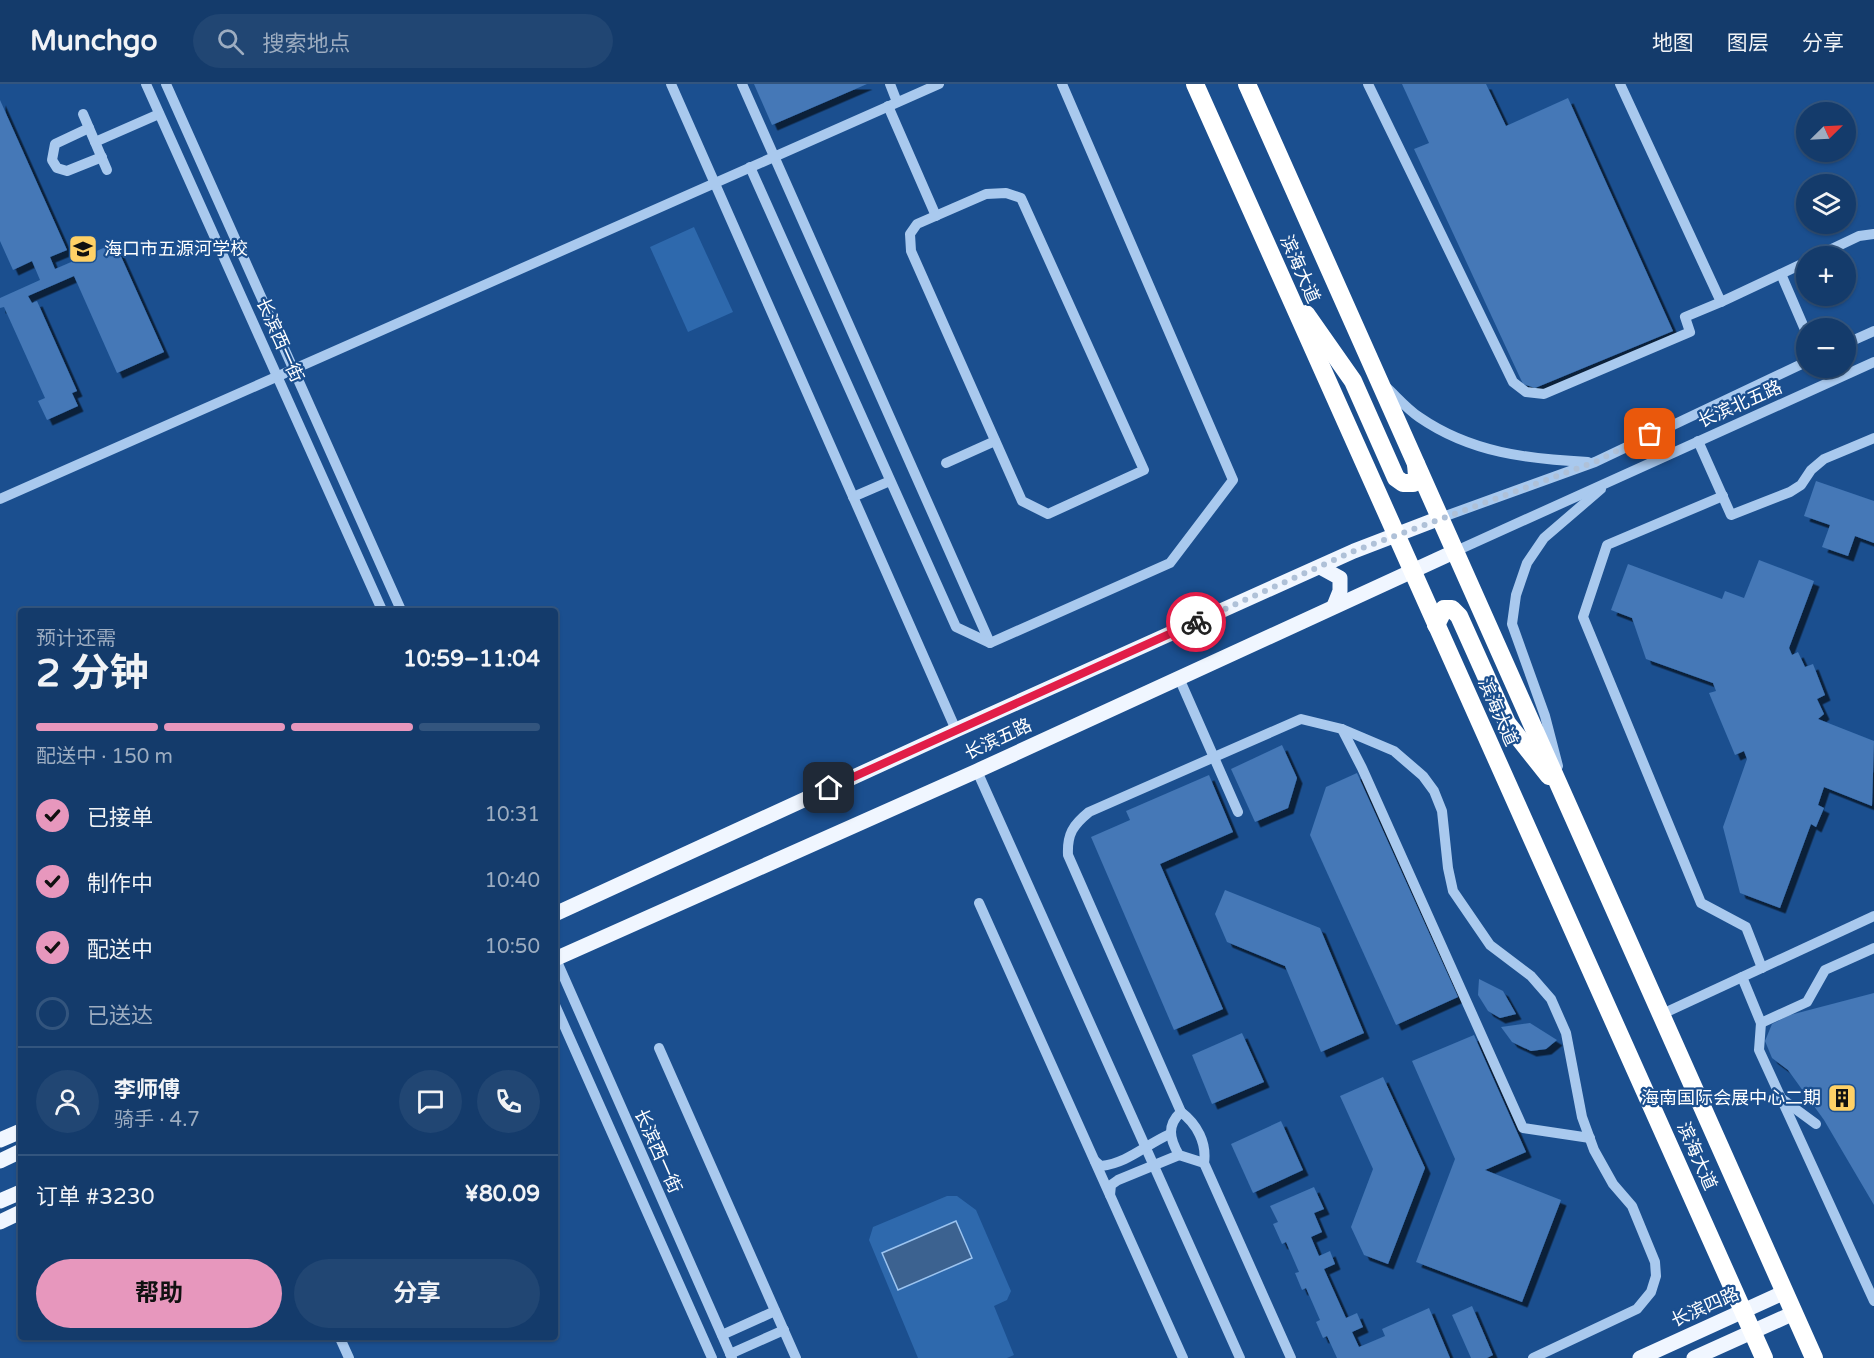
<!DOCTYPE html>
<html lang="zh">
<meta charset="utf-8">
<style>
body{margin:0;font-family:"Varela Round","Noto Sans SC",sans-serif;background:#214673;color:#f1f3f6;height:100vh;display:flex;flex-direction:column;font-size:22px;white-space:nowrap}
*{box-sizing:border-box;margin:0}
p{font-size:20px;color:#9dadc1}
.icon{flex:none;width:33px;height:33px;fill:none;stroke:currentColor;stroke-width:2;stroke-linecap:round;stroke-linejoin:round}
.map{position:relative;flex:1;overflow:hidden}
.sheet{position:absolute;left:18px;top:524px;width:540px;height:732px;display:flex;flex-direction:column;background:#143b6b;border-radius:6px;box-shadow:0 2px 4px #0004,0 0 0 2px #33557e}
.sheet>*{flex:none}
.needle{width:39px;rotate:66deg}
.tools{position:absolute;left:1796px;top:18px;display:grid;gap:12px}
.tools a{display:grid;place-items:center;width:60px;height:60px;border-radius:50%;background:#143b6b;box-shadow:0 2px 4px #0004,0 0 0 2px #33557e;font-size:30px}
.pin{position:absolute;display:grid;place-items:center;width:51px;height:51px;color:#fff;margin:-26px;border-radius:12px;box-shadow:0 3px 9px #0006}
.courier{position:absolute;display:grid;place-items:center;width:60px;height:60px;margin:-30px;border:4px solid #e11d48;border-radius:50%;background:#fff;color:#222;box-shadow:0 2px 8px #0007}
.head em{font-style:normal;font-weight:700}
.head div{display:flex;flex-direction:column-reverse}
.head{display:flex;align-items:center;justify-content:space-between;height:102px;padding:0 18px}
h1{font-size:39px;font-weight:700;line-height:45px}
.bar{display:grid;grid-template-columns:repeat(4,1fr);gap:9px 6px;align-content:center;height:72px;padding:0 18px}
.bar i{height:8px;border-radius:4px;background:#33557e}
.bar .on{background:#e797bd}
.bar p{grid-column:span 4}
.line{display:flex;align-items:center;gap:15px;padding:0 18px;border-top:2px solid #33557e}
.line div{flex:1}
.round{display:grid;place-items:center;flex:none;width:63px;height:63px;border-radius:32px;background:#214673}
ol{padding:0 18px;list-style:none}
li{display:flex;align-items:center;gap:18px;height:66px}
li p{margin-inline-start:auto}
li .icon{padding:6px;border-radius:50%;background:#e797bd;color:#111;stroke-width:4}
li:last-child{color:#9dadc1}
li i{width:33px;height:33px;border:3px solid #33557e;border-radius:50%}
.button{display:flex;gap:12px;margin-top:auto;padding:12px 18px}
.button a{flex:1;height:69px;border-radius:36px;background:#e797bd;color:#111;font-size:24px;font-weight:700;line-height:69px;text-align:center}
.button a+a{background:#214673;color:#f1f3f6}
header{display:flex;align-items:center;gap:36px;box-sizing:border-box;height:84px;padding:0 30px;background:#143b6b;border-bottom:2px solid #33557e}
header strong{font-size:28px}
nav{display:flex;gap:33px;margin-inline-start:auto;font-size:21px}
.search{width:420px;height:54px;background:#214673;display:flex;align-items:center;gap:15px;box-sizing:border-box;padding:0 21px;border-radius:33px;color:#9dadc1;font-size:22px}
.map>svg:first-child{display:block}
.green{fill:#2e69ad}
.water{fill:#3c6290;stroke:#9cc4f0;stroke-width:1.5}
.building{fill:#4478b7;filter:url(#shadow)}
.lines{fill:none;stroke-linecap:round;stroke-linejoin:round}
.minor{stroke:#a9c9ee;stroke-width:10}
.major{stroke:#f0f6ff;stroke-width:15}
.highway{stroke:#fff;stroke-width:18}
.done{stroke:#afc1d8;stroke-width:6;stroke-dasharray:0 10.8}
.route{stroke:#e11d48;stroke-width:8}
.labels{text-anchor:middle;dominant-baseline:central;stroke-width:4.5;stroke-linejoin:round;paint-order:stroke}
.poi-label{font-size:18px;fill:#fff;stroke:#1b4f8f;text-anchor:start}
.street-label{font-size:18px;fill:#fff;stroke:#1b4f8f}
</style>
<header>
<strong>Munchgo</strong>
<div class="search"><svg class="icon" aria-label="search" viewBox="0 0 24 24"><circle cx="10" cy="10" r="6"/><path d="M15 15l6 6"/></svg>搜索地点</div>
<nav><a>地图</a><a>图层</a><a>分享</a></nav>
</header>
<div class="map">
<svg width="1874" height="1274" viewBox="0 0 1874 1274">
<defs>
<filter id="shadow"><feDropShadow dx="5.5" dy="5.5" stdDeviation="0" flood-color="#0009"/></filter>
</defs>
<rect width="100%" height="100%" fill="#1b4f8f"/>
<!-- green -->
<g class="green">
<path d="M 694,143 L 733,228 L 688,248 L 650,163 Z"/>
<path d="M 947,1112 L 957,1112 L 976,1126 L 1011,1207 L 1007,1216 L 994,1222 L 1014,1271 L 1007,1274 L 918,1274 L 869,1156 L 873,1143 Z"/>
</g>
<!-- water -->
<path class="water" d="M 956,1137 L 972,1174 L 898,1206 L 882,1169 Z"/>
<!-- building -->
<g class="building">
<path d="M 754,0 L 867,0 L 772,41 Z"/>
<path d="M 1402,0 L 1486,0 L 1506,42 L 1568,14 L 1673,247 L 1535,304 L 1523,300 L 1414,65 L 1429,59 Z"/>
<path d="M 0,16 L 67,166 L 50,173 L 55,185 L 115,159 L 164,268 L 117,289 L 74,192 L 28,212 L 32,219 L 37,217 L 77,307 L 72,309 L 78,322 L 47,336 L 38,317 L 45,314 L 4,223 L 0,224 L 0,214 L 40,196 L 32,177 L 13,186 L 0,157 Z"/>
<path d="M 1816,397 L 1874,417 L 1874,459 L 1855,452 L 1848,472 L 1822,463 L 1830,441 L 1804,432 Z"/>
<path d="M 1759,476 L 1814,497 L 1789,564 L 1792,571 L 1798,568 L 1805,583 L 1813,580 L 1825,611 L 1817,615 L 1824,630 L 1818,635 L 1874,657 L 1872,722 L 1824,703 L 1818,721 L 1824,724 L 1816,743 L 1811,740 L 1780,824 L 1740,809 L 1723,743 L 1747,675 L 1744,667 L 1735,671 L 1709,609 L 1716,607 L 1713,599 L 1646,575 L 1632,534 L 1611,526 L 1628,480 L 1722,515 L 1725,507 L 1744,514 Z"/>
<path d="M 1282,661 L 1297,694 L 1288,724 L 1255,738 L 1231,685 Z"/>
<path d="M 1357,689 L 1458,913 L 1396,941 L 1310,751 L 1326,703 Z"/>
<path d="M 1209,691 L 1233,748 L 1160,780 L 1223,925 L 1174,946 L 1091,753 L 1130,736 L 1126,727 Z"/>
<path d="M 1225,806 L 1320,844 L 1364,949 L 1321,968 L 1285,882 L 1227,858 L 1215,830 Z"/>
<path d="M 1479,895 L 1503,907 L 1516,930 L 1500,934 L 1488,927 L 1478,911 Z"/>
<path d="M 1874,909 L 1874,1121 L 1824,1036 L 1788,986 L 1772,974 L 1765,957 L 1772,940 L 1790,931 Z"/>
<path d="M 1530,939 L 1557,956 L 1546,965 L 1531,967 L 1512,958 L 1501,943 Z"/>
<path d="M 1242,949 L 1264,998 L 1212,1020 L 1192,971 Z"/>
<path d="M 1474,951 L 1526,1068 L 1485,1086 L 1561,1116 L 1522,1218 L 1416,1178 L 1455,1075 L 1412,977 Z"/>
<path d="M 1383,993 L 1425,1084 L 1388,1180 L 1364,1171 L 1351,1143 L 1373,1085 L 1340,1012 Z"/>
<path d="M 1281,1037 L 1303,1086 L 1253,1109 L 1231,1060 Z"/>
<path d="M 1314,1103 L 1324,1125 L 1314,1129 L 1322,1148 L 1311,1153 L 1319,1172 L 1330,1167 L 1335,1180 L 1324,1185 L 1346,1234 L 1357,1229 L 1363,1243 L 1352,1248 L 1359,1263 L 1385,1252 L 1382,1245 L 1429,1224 L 1450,1274 L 1337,1274 L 1327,1252 L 1323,1254 L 1316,1238 L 1320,1236 L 1306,1204 L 1302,1206 L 1295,1189 L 1299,1188 L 1286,1158 L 1282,1160 L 1273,1140 L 1278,1138 L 1270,1122 Z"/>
<path d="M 1472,1222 L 1493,1271 L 1487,1274 L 1471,1274 L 1452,1231 Z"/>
</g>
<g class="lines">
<!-- minor -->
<g class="minor">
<path d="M 146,0 L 382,526"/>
<path d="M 166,0 L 401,526"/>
<path d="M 671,0 L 956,646"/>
<path d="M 742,0 L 990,559"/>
<path d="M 890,0 L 897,18"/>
<path d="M 1368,0 L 1513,298 L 1526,308 L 1544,310 L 1690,248 L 1685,233 L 1721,218"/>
<path d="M 1620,0 L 1721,218 L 1806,178"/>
<path d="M 888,22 L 936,132"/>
<path d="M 83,30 L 107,86"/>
<path d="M 89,44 L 55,60 L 52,76 L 57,84 L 67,87 L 102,73"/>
<path d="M 95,58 L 159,30"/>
<path d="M 750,83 L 956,543 L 990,559 L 1170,479 L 1233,396 L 1062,0"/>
<path d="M 1006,109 L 1021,114 L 1144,386 L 1048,430 L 1022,417 L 911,167 L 910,150 L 917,140 L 986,110 Z"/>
<path d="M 1817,172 L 1859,152 L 1874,150"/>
<path d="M 1781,190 L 1806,248"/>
<path d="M 1845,260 L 1874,247"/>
<path d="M 1385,302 C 1396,312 1407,325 1419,333 C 1471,369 1528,375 1588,378"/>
<path d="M 1698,357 L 1731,431 L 1790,408 L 1801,401 L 1811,386 L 1824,375 L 1874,354"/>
<path d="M 946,379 L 995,357"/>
<path d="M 1723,412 L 1607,461 L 1583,533 L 1701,819 L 1746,843 L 1762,884"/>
<path d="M 853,413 L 890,397"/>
<path d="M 0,415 L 939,0"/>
<path d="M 1440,434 L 1595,378 L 1806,278"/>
<path d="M 1456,467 L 1874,278"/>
<path d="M 1179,594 L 1238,728"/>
<path d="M 1342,645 L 1362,684 L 1523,1044 L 1590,1054"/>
<path d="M 1558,682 L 1545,632 L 1512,540 L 1516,511 L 1527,479 L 1544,454 L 1601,405"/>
<path d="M 977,687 L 1240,1274"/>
<path d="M 979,819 L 1183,1274"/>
<path d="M 555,873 L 732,1274"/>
<path d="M 1742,893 L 1761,939 L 1759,966 L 1874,1217"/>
<path d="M 555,921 L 712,1274"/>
<path d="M 1660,931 L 1874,832"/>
<path d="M 1761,939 L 1807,918 L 1825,886 L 1874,864"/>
<path d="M 659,964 L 796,1274"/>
<path d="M 1782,1015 L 1816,1040"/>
<path d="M 1181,1028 C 1167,1041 1169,1054 1179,1071 L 1204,1079"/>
<path d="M 1095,1077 L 1101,1082 C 1128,1079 1145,1061 1170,1050"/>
<path d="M 1110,1111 L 1111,1101 L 1118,1096 L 1179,1071"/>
<path d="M 722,1251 L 775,1227"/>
<path d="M 339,1252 L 349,1274"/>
<path d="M 730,1270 L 784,1246"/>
<path d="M 1291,1274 L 1204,1079 C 1207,1059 1197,1040 1181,1028 L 1068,771 C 1067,750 1073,741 1089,728 L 1301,635 L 1342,645 L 1394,667 L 1423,692 L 1434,707 L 1442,727 L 1448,784 L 1453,807 L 1490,861 L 1531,892 L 1551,915 L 1566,949 L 1582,1033 L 1594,1066 L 1613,1100 L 1632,1122 L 1655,1178 L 1656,1192 L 1651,1208 L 1637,1225 L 1533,1274"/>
</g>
<!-- major -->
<g class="major">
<path d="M 1320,483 L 1340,494 L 1340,507 L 1334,522"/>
<path d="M 555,830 L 956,646 L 1354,467 L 1440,434"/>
<path d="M 555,875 L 977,687 L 1456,467"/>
<path d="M 0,1056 L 21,1047"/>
<path d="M 0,1077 L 21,1067"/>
<path d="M 0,1117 L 21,1108"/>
<path d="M 0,1138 L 21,1128"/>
<path d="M 1640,1274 L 1785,1208"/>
<path d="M 1694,1274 L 1794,1229"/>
</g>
<!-- highway -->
<g class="highway">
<path d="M 1195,0 L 1764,1274"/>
<path d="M 1247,0 L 1814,1274"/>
<path d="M 1306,230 L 1353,297 L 1396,394 L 1403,399 L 1413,399 L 1417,392 L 1416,380"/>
<path d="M 1436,541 L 1444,525 L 1452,525 L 1459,532 L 1507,639 L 1549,692"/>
</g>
</g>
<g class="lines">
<!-- done -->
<path class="done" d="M 1196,538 L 1354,467 L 1595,378 L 1650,350"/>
<!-- route -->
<path class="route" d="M 829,704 L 1196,538"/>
</g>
<!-- icons -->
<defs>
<g id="school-square" transform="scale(1.5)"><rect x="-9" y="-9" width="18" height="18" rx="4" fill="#ffd166" stroke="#1b4f8f"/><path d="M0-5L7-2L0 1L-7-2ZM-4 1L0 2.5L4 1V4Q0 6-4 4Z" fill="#111"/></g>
<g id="building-square" transform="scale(1.5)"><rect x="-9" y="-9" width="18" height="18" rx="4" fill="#ffd166" stroke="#1b4f8f"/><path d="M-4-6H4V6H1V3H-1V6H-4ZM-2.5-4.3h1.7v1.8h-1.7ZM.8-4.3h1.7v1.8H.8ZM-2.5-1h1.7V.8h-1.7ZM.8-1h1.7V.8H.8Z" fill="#111"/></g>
</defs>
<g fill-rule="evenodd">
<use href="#school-square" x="83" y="165"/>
<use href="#building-square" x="1842" y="1014"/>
</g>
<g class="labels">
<!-- poi labels -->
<g class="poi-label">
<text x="104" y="165">海口市五源河学校</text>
<text x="1821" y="1014" text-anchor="end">海南国际会展中心二期</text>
</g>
<!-- street labels -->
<g class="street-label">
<text transform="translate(1300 185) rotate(66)">滨海大道</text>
<text transform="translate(280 256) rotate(66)">长滨西一街</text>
<text transform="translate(1740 320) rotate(-24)">长滨北五路</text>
<text transform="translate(1498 628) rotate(66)">滨海大道</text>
<text transform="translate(998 655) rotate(-25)">长滨五路</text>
<text transform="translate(658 1067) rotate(66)">长滨西一街</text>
<text transform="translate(1697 1072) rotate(66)">滨海大道</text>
<text transform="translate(1705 1223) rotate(-24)">长滨四路</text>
</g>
</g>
</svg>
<div class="tools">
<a><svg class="needle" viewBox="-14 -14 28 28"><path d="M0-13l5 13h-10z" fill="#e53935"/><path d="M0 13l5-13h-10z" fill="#9dadc1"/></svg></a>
<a><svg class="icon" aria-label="layers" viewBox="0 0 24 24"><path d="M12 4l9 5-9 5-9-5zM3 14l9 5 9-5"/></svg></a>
<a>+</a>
<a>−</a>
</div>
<div class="pin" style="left:1650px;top:350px;background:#ea580c"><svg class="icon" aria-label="bag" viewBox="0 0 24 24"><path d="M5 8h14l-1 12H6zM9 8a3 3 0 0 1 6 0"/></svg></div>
<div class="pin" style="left:829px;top:704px;background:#1f2937"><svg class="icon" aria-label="home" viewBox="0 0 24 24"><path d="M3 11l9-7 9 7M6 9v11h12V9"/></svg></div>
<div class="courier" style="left:1196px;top:538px"><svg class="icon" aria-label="bike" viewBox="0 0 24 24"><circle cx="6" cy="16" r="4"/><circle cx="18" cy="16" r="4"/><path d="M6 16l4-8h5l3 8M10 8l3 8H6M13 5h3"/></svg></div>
<section class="sheet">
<div class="head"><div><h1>2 分钟</h1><p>预计还需</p></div><em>10:59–11:04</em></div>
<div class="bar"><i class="on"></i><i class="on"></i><i class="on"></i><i></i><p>配送中 · 150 m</p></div>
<ol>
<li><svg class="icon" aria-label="check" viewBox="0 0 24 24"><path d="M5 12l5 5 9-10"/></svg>已接单<p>10:31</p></li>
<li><svg class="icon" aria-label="check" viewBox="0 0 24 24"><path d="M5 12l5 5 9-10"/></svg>制作中<p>10:40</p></li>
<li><svg class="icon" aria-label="check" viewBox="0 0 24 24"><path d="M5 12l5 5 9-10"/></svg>配送中<p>10:50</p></li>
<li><i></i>已送达</li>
</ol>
<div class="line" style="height:108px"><a class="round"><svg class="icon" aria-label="person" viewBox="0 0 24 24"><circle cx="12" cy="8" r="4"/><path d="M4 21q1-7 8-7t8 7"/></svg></a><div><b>李师傅</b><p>骑手 · 4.7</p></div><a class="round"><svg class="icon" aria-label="chat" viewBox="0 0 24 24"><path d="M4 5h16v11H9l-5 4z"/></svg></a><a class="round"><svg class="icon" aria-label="phone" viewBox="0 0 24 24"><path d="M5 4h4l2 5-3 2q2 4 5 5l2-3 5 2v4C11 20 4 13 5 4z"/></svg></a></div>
<div class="line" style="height:78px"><div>订单 #3230</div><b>¥80.09</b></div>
<div class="button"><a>帮助</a><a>分享</a></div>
</section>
</div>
